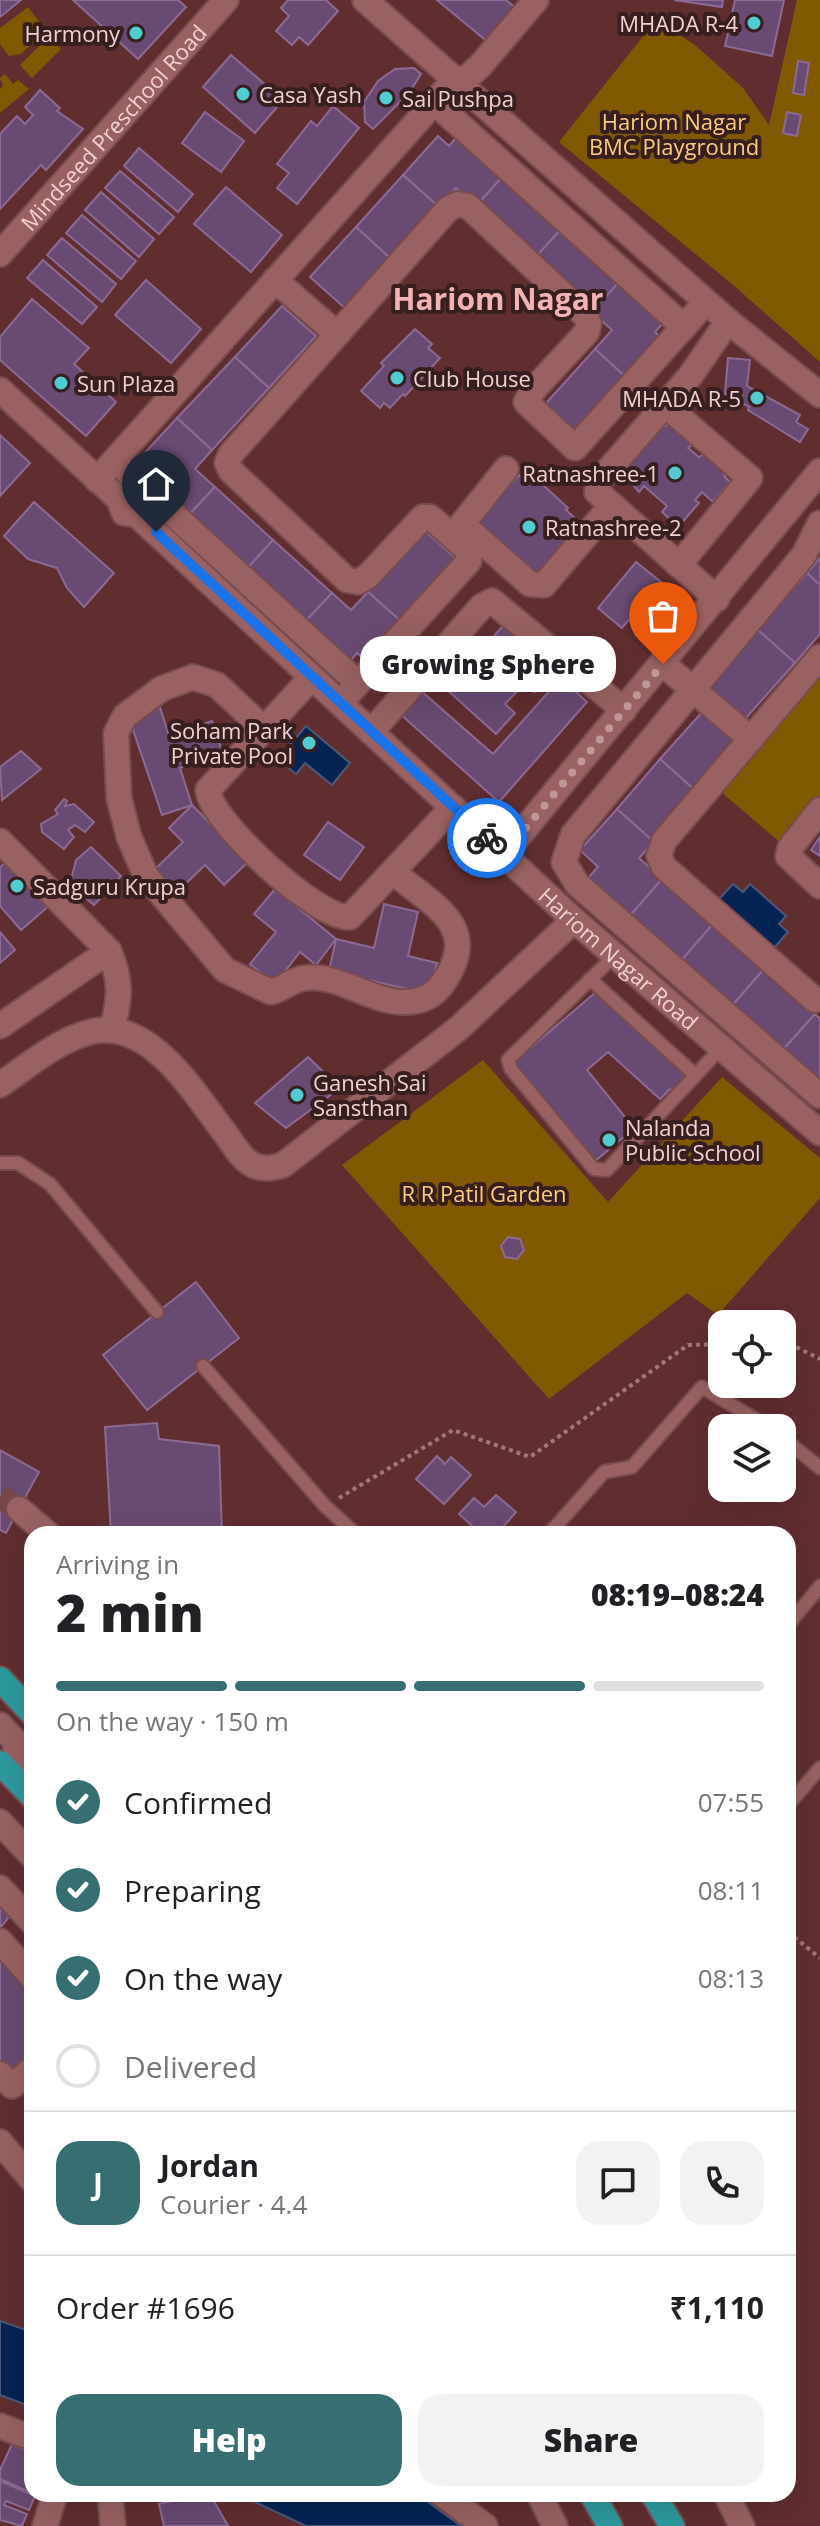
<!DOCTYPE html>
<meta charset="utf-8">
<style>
body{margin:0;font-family:"Open Sans",sans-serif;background:#f2f2f2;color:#202124;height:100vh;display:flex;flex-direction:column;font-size:30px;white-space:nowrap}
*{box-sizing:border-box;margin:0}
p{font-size:26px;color:#757577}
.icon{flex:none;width:44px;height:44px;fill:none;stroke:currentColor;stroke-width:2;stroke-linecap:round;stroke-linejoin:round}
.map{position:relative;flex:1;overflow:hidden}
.side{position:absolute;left:24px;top:1526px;width:772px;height:976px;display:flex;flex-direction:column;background:#fff;border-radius:24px;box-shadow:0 8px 32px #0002}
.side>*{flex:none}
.tools{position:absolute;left:708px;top:1310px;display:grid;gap:16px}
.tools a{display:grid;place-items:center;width:88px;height:88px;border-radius:16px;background:#fff;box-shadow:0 8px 32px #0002;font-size:40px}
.pin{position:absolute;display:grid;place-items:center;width:68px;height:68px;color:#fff;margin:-82px -34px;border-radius:50% 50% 50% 0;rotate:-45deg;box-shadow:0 0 8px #0007}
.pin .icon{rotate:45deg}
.courier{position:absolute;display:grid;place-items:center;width:80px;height:80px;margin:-40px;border:6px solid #1a73e8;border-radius:50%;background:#fff;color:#222;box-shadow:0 2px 10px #0007}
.bubble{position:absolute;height:56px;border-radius:24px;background:#fff;box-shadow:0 8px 32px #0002;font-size:26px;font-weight:800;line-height:56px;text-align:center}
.headline em{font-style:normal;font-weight:800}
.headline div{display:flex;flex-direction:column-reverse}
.headline{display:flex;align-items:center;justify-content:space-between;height:136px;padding:0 32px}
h1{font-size:52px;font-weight:800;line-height:60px}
.bar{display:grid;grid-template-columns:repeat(4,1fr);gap:12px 8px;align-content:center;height:96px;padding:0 32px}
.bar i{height:10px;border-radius:6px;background:#e0e0e0}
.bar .current{background:#366e72}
.bar p{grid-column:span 4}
.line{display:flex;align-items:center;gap:20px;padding:0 32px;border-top:2px solid #e0e0e0}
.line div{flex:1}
.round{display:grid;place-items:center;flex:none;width:84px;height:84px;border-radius:24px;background:#f2f2f2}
ol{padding:0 32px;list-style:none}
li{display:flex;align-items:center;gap:24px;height:88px}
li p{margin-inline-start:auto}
li .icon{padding:8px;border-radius:50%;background:#366e72;color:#fff;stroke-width:4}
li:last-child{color:#757577}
li i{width:44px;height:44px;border:4px solid #e0e0e0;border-radius:50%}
.primary-button{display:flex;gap:16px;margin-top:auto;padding:16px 32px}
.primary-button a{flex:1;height:92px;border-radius:24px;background:#366e72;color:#fff;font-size:32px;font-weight:800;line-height:92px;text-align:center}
.primary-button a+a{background:#f2f2f2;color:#202124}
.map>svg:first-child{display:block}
.green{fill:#805900}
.water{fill:#052454;stroke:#4c5879;stroke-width:2}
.building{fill:#694a72;stroke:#8c6a95;stroke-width:2}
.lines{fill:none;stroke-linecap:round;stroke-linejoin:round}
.secondary-tunnel{stroke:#774648;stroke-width:24;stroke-dasharray:24 12;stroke-linecap:butt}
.lane-casing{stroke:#784c4f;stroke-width:16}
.street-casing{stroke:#784c4f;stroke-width:28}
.secondary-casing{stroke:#784c4f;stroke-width:28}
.highway-casing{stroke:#784c4f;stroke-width:28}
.path{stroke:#a27778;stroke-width:4;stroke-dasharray:4 4;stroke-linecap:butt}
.lane{stroke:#996161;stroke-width:12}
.street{stroke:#996161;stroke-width:24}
.secondary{stroke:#996161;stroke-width:24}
.highway{stroke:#2d9a9e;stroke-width:24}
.done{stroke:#bf9798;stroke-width:8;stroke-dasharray:0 14.4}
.route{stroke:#1a73e8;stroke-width:10}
.poi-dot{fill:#51ccd1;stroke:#371f1f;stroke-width:3}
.labels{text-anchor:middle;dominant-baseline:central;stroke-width:8;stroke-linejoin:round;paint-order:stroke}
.poi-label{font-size:22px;fill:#f1d0d0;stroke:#371f1f;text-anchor:start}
.park-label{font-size:22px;fill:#fccb7c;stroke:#371f1f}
.street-label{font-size:22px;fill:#f1d0d0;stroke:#371f1f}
.district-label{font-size:30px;font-weight:bold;fill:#f2b3b3;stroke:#371f1f}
</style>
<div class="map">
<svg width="820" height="2526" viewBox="0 0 820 2526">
<rect width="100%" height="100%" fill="#612e30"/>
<!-- green -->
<g class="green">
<path d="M 797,0 L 820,0 L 820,362 L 732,284 L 559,142 L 656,20 L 695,45 L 743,88 L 769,125 Z"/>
<path d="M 28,7 L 46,31 L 21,54 L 9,56 L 0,44 L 0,28 Z"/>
<path d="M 49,36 L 61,49 L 32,78 L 20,65 Z"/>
<path d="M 5,74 L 13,84 L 18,80 L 29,89 L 0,113 L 0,89 L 3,86 L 0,78 Z"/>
<path d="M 820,677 L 820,811 L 790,851 L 719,790 Z"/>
<path d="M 483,1060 L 608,1202 L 722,1077 L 820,1158 L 820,1198 L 718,1315 L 687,1293 L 549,1399 L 342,1165 Z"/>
</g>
<!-- water -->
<g class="water">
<path d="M 306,726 L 350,763 L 332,785 L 305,763 L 296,774 L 278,759 Z"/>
<path d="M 733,884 L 743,892 L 750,884 L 786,916 L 779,924 L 788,932 L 774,948 L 719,899 Z"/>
<path d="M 0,2321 L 32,2332 L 32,2407 L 0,2395 Z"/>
<path d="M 238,2494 L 417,2494 L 461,2526 L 306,2526 Z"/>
</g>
<!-- building -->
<g class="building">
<path d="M 0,0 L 21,0 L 0,17 Z"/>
<path d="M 73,0 L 178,0 L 186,7 L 138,59 Z"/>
<path d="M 288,0 L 326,0 L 338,11 L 308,45 L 299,37 L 292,45 L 276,31 L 289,16 L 281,8 Z"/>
<path d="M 437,0 L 506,0 L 517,9 L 489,43 Z"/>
<path d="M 674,0 L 723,0 L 722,7 Z"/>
<path d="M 735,0 L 784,0 L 772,56 L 725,46 Z"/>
<path d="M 231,55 L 283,100 L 255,133 L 203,87 Z"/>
<path d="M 798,61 L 809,63 L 804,95 L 793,93 Z"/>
<path d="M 414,68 L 421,74 L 409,93 L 373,129 L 365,122 L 364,102 L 378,81 L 395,69 Z"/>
<path d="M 40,90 L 60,108 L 57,111 L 83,129 L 46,170 L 41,165 L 0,209 L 0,134 L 17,116 L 25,124 L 33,115 L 25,107 Z"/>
<path d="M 333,106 L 359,128 L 297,204 L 277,188 L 289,173 L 277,164 L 311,121 L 317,126 Z"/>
<path d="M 205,112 L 244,141 L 221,172 L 182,143 Z"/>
<path d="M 787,112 L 801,115 L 797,136 L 783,133 Z"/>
<path d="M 460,133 L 505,174 L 476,206 L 456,188 L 439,207 L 403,175 L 438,136 L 449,146 Z"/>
<path d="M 139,148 L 193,194 L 178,212 L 124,166 Z"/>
<path d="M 120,171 L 174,217 L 159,234 L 105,188 Z"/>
<path d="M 505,174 L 563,227 L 534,259 L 476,206 Z"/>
<path d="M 403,175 L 439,207 L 391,259 L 356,227 Z"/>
<path d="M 226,187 L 282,235 L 251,272 L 194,224 Z"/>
<path d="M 101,192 L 154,239 L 139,257 L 85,210 Z"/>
<path d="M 82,215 L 136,261 L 121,279 L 66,233 Z"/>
<path d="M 356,227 L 391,259 L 346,309 L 310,277 Z"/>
<path d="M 563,227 L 621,280 L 592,312 L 534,259 Z"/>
<path d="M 62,238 L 116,284 L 102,302 L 47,255 Z"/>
<path d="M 43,260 L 97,307 L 82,324 L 27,278 Z"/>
<path d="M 146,280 L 201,329 L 171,363 L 115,315 Z"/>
<path d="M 621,280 L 666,320 L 655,332 L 666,342 L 630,381 L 595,349 L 612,330 L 592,312 Z"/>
<path d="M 32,299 L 89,348 L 74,364 L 116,402 L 86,436 L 0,360 L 0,337 Z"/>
<path d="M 282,306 L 316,336 L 269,388 L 235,357 Z"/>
<path d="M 415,329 L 432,344 L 428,348 L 440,358 L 405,396 L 403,394 L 390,408 L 384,403 L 380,408 L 361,391 L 384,366 L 381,363 Z"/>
<path d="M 595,349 L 630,381 L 574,443 L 539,411 Z"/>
<path d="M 235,357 L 269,388 L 212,450 L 177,418 Z"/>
<path d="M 728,358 L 750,360 L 747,386 L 800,415 L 796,422 L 808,429 L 800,442 L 748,410 L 749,407 L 739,401 L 742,395 L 725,394 Z"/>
<path d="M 177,418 L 212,450 L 195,469 L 215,487 L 185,519 L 141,479 L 152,467 L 141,457 Z"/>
<path d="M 658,419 L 666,426 L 672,419 L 693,444 L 688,448 L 699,457 L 704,454 L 730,469 L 724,476 L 730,482 L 713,502 L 702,492 L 695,500 L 699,503 L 678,527 L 662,512 L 667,506 L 644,486 L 639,492 L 620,470 Z"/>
<path d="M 0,435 L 30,463 L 0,496 Z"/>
<path d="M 519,475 L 527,483 L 531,477 L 541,483 L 568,508 L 566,510 L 577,520 L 573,524 L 582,533 L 542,578 L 533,570 L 529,574 L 511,557 L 514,553 L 505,545 L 501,548 L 476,522 Z"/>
<path d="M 215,487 L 273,540 L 244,572 L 185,519 Z"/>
<path d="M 34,502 L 114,573 L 84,607 L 67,588 L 57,568 L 28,559 L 4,536 Z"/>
<path d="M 424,530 L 460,562 L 404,624 L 368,592 Z"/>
<path d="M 273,540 L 332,593 L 302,625 L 244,572 Z"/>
<path d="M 820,558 L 820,585 L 807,573 Z"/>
<path d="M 636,562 L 661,582 L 622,628 L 598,608 Z"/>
<path d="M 807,573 L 820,585 L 820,634 L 795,663 L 757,629 Z"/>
<path d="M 368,592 L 404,624 L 369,663 L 357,653 L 347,665 L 302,625 L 332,593 L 351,610 Z"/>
<path d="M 509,619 L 559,665 L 535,692 L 525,683 L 505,704 L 515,713 L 496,734 L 446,689 L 459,681 L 456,679 Z"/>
<path d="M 757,629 L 795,663 L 745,719 L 707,685 Z"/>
<path d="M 561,678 L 587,702 L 499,802 L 399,713 L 420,690 L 493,754 Z"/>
<path d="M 160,707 L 169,736 L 212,721 L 223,754 L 180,768 L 192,805 L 162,815 L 129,718 Z"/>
<path d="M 704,710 L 741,744 L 698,793 L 660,759 Z"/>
<path d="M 21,751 L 41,769 L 2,800 L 0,767 Z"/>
<path d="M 660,759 L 698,793 L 654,842 L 617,809 Z"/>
<path d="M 64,799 L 67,801 L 65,806 L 74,804 L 94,822 L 85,832 L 75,825 L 68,830 L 74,837 L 64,849 L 42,832 L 41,824 L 58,814 L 55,810 Z"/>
<path d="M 192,805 L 248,862 L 224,885 L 205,865 L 176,893 L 154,870 L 183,842 L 169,828 Z"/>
<path d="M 617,809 L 654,842 L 639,858 L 662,879 L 629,917 L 587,879 L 598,867 L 580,850 Z"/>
<path d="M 328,822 L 364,847 L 340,880 L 304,855 Z"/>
<path d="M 820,837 L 820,856 L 811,850 Z"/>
<path d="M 91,847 L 121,876 L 94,905 L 70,884 L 76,860 Z"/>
<path d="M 10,859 L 50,905 L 21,930 L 0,906 L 0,867 Z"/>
<path d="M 662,879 L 713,924 L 680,962 L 629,917 Z"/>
<path d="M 275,889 L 336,939 L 316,965 L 300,952 L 275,984 L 250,964 L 276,932 L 254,914 Z"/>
<path d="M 384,904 L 418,912 L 408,956 L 437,963 L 429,994 L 329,971 L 336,939 L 374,948 Z"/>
<path d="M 713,924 L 764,969 L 731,1007 L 680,962 Z"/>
<path d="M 0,932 L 15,950 L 0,963 Z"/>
<path d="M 764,969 L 815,1014 L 781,1052 L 731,1007 Z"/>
<path d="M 596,992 L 689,1078 L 674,1093 L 670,1089 L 660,1099 L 608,1052 L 587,1070 L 634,1128 L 594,1162 L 514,1062 Z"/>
<path d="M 815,1014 L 820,1019 L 820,1086 L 781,1052 Z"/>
<path d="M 308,1057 L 340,1088 L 286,1128 L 255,1103 Z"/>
<path d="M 508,1237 L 520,1239 L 524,1250 L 517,1259 L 505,1257 L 501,1246 Z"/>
<path d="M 196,1282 L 239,1338 L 147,1410 L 103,1355 Z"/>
<path d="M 157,1423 L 159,1439 L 219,1446 L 222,1534 L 111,1534 L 105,1427 Z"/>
<path d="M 0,1450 L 39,1472 L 6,1533 L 0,1530 Z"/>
<path d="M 437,1456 L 445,1464 L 451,1457 L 471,1475 L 444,1504 L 416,1479 Z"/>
<path d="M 496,1495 L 516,1512 L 497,1534 L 481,1534 L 459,1514 L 474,1498 L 484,1507 Z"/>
<path d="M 0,1907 L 9,1917 L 0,1928 Z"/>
<path d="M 0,1950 L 32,1982 L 32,2060 L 13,2078 L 0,2063 Z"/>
<path d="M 12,2444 L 32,2453 L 32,2493 L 0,2479 L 0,2470 Z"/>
<path d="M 0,2481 L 35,2496 L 29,2510 L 6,2501 L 4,2505 L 27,2514 L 22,2526 L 0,2520 Z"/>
<path d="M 202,2494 L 210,2494 L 228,2526 L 164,2526 L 159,2504 Z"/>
</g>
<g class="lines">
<!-- secondary-tunnel -->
<path class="secondary-tunnel" d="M 0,1497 L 19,1509"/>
<!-- lane casing -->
<g class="lane-casing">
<g id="lane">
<path d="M 614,956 L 508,1060 L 511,1069 L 594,1169 L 607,1170 L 721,1048"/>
<path d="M 590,979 L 695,1075"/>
<path d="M 0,1163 L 18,1163 L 50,1184 L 157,1312"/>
<path d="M 203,1366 L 325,1506 L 356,1534"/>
<path d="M 782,1437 L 820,1468"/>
<path d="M 549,1534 L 604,1472 L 632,1467 L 702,1387 L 770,1428"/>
<path d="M 788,1625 L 820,1586"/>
<path d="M 788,1805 L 820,1768"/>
</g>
</g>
<!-- street casing -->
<g class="street-casing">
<g id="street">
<path d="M 365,0 L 728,321 L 820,395"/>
<path d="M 461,83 L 480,66 L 536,0"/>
<path d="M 434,102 L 684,327"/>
<path id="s1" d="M 0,254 L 226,0"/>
<path d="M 275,280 L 337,334"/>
<path id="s2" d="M 0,390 L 119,499 L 124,513 L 137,515 L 574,920 L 820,1133"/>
<path d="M 665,405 L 750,478 L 679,565"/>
<path d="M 506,469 L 462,524 L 530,584 L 544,585 L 612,505 L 717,599"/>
<path d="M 128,473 L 358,683"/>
<path d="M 97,480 L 456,78"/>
<path d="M 612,505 L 597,492 L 599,481 L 691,375 L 728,321"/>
<path d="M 820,523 L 804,555 L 573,835 L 564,862 L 577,884 L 820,1096"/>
<path d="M 663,664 L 751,739"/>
<path d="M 312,677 L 208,790 C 210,821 319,921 350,917 L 453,807"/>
<path d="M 340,703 L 469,561 L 469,551 L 430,517 L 423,517 L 368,576 L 358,582 L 347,580 L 231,471 L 227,463 L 231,454 L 448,209 L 458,204 L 468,206 L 584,314 L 589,323 L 587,332 L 534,389 L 526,402 L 575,448 L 706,302"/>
<path d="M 265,730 L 217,685 L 193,677 L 161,689 L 125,716 L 116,733 L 119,798 L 129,837 L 146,876 L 225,970 L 271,992 C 283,989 293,979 305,978 C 338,974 368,1000 400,1002 C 418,1003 433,998 443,983 C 482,927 434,906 394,873"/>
<path d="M 371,732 L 482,606 L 492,601 L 624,710"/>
<path d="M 820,810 L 790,848 L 788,856 L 820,886"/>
<path d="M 0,841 L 109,951 C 122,981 120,999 112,1030"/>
<path d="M 504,854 L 820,471"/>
<path d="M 815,1000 L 664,867 L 659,856 L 664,841 L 820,657"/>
<path d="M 0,1026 L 109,951"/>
<path d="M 0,1085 C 28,1066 56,1041 90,1032 C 150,1017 194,1093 225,1133 C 233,1144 241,1159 253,1165 C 264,1170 272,1168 283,1165 L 459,1028 L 574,920"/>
<path d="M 0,1888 L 32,1922"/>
<path d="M 0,1941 L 32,1977"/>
<path d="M 0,2074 L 12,2086 L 32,2069"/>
<path d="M 0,2426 L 32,2438"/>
<path d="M 45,2526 L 55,2494"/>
</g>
</g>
<!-- secondary casing -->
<g class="secondary-casing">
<g id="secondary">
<path d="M 19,1509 L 48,1534"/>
<path d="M 0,1725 L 15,1741 L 17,1779"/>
<path d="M 0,1822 L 32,1856"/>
<path d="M 0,2142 L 32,2180"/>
<path d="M 110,2494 L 113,2526"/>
<path d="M 442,2494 L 485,2526"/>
<path d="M 539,2494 L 555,2526"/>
<path d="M 726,2494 L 742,2526"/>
</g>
</g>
<!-- highway casing -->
<g class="highway-casing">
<g id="highway">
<path d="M 0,1679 L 32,1713"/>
<path d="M 0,1763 L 32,1796"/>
<path d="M 592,2494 L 610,2526"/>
<path d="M 653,2494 L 672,2526"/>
</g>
</g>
<!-- path -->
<g class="path">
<path d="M 782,1340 L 820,1359"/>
<path d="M 339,1498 L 453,1430 L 530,1457 L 688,1345 L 722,1344"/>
<path d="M 788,1932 L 820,1958"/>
</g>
<!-- lane -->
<use href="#lane" class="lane"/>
<!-- street -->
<use href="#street" class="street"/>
<!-- secondary -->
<use href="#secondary" class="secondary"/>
<!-- highway -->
<use href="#highway" class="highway"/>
</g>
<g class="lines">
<!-- done -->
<path class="done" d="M 487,838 L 504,854 L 663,664"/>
<!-- route -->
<path class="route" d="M 156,532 L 487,838"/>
</g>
<!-- markers -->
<g class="poi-dot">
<circle cx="754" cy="23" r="8"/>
<circle cx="136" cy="33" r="8"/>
<circle cx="243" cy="94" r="8"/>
<circle cx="386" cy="98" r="8"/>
<circle cx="397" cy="378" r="8"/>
<circle cx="61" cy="383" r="8"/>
<circle cx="757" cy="398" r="8"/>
<circle cx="675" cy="473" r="8"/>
<circle cx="529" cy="527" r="8"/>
<circle cx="309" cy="743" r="8"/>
<circle cx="17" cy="886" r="8"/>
<circle cx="297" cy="1095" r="8"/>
<circle cx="609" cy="1140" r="8"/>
</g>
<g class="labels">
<!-- poi labels -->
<g class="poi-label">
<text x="738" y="23" text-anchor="end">MHADA R-4</text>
<text x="120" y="33" text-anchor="end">Harmony</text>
<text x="259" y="94">Casa Yash</text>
<text x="402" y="98">Sai Pushpa</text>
<text x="413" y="378">Club House</text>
<text x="77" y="383">Sun Plaza</text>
<text x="741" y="398" text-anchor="end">MHADA R-5</text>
<text x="659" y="473" text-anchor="end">Ratnashree-1</text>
<text x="545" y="527">Ratnashree-2</text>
<text x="293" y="730" text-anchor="end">Soham Park<tspan x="293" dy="25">Private Pool</tspan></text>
<text x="33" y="886">Sadguru Krupa</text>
<text x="313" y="1082">Ganesh Sai<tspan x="313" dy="25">Sansthan</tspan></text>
<text x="625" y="1127">Nalanda<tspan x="625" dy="25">Public School</tspan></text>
</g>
<!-- park labels -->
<g class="park-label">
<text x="674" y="121">Hariom Nagar<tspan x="674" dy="25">BMC Playground</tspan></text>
<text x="484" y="1193">R R Patil Garden</text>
</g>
<!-- street labels -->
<g class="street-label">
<text stroke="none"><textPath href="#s1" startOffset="170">Mindseed Preschool Road</textPath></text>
<text stroke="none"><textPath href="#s2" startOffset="844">Hariom Nagar Road</textPath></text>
</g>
<!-- district labels -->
<g class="district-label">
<text x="498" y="298">Hariom Nagar</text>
</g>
</g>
</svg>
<div class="tools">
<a><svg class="icon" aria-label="locate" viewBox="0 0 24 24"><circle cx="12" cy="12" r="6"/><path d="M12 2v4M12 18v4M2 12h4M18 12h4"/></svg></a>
<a><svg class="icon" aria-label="layers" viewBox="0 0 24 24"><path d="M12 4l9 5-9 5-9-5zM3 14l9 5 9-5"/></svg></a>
</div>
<div class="pin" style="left:663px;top:664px;background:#ea580c"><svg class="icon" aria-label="bag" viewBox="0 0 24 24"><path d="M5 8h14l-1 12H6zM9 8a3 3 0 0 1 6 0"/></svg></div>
<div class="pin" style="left:156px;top:532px;background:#1f2937"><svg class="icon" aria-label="home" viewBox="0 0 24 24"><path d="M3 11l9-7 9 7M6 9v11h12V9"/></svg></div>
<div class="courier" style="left:487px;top:838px"><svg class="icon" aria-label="bike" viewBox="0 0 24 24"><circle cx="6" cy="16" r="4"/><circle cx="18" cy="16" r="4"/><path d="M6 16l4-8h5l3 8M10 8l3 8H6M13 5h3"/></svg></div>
<div class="bubble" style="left:360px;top:636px;width:256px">Growing Sphere</div>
<section class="side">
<div class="headline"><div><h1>2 min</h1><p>Arriving in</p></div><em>08:19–08:24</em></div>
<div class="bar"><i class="current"></i><i class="current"></i><i class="current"></i><i></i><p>On the way · 150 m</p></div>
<ol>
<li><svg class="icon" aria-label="check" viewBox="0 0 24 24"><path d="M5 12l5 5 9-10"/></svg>Confirmed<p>07:55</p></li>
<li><svg class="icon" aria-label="check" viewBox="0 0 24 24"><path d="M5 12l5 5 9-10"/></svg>Preparing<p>08:11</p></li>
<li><svg class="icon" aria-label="check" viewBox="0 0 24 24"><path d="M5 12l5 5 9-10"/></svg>On the way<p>08:13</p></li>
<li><i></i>Delivered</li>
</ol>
<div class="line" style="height:144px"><b class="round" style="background:#366e72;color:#fff">J</b><div><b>Jordan</b><p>Courier · 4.4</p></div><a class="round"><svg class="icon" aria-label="chat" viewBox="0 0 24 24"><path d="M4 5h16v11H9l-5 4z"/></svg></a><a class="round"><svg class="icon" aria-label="phone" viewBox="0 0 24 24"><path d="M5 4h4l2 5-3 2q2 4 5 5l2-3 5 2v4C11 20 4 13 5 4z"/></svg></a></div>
<div class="line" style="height:104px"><div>Order #1696</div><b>₹1,110</b></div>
<div class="primary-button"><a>Help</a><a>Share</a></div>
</section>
</div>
